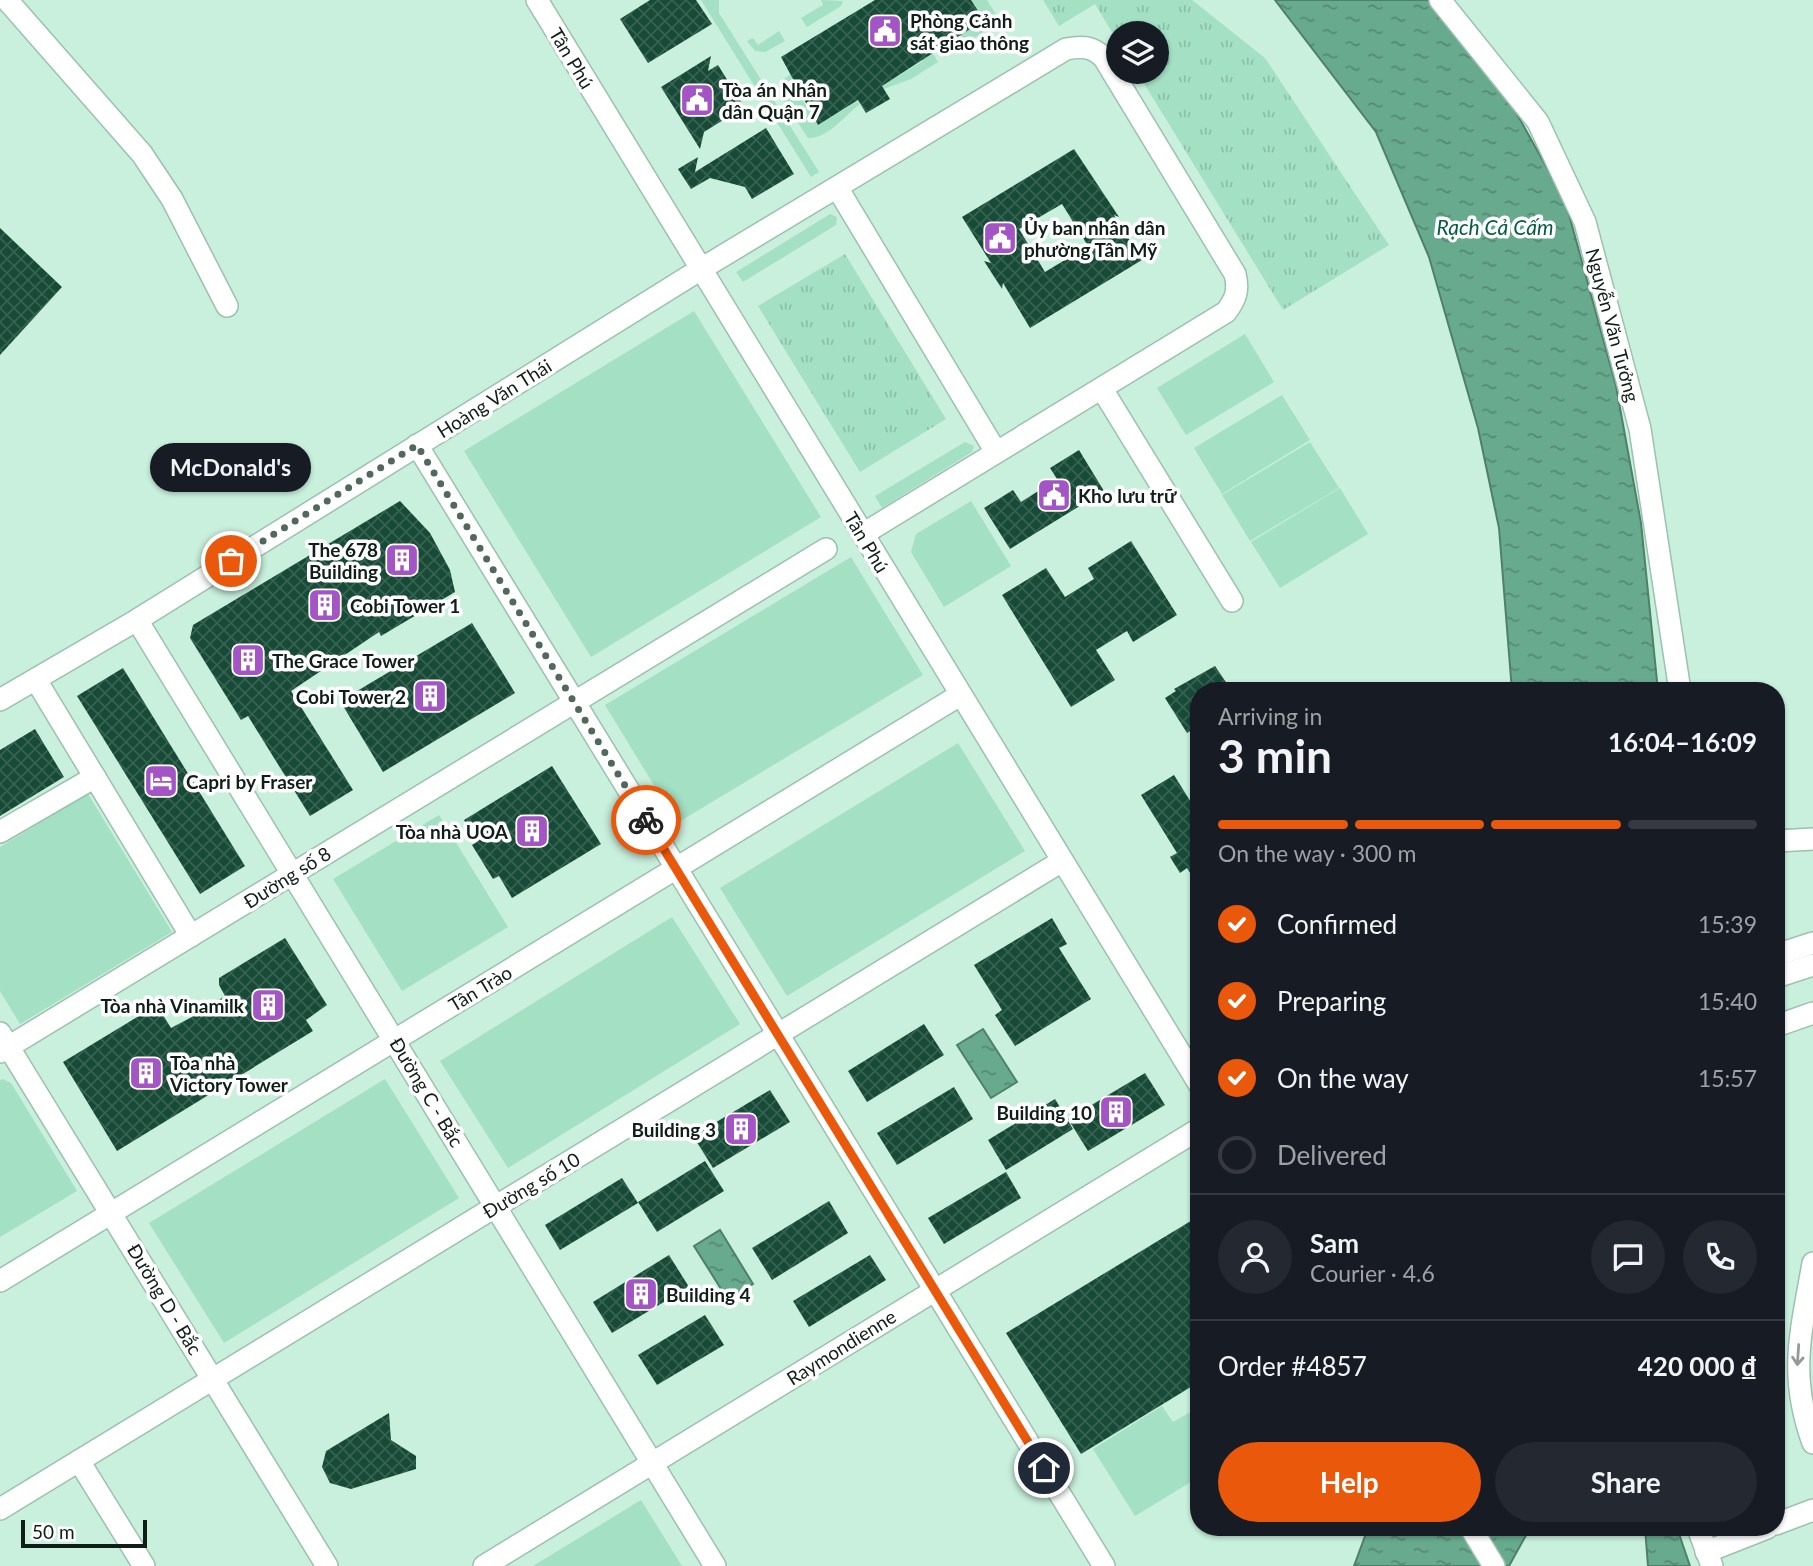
<!DOCTYPE html>
<meta charset="utf-8">
<style>
body{margin:0;font-family:Lato,sans-serif;background:#242831;color:#f1f3f6;height:100vh;display:flex;flex-direction:column;font-size:26px;white-space:nowrap}
*{box-sizing:border-box;margin:0}
p{font-size:23px;color:#9ea1a6}
.icon{flex:none;width:38px;height:38px;fill:none;stroke:currentColor;stroke-width:2;stroke-linecap:round;stroke-linejoin:round}
.map{position:relative;flex:1;overflow:hidden}
.details{position:absolute;left:1190px;top:682px;width:595px;height:854px;display:flex;flex-direction:column;background:#171b24;border-radius:28px;box-shadow:0 2px 5px #0004}
.details>*{flex:none}
.buttons{position:absolute;left:1106px;top:21px;display:grid;gap:14px}
.buttons a{display:grid;place-items:center;width:63px;height:63px;border-radius:50%;background:#171b24;box-shadow:0 2px 5px #0004;font-size:35px}
.scale{position:absolute;left:21px;bottom:18px;width:126px;box-sizing:border-box;padding-left:7px;border:4px solid #101e18;border-top:0;font-size:19px;line-height:24px;white-space:nowrap;color:#101e18;-webkit-text-stroke:5px #fff;paint-order:stroke}
.pin{position:absolute;display:grid;place-items:center;width:60px;height:60px;color:#fff;margin:-30px;border:4px solid #fff;border-radius:50%;box-shadow:0 2px 7px #0007}
.courier{position:absolute;display:grid;place-items:center;width:70px;height:70px;margin:-35px;border:5px solid #ea580c;border-radius:50%;background:#fff;color:#222;box-shadow:0 2px 9px #0007}
.bubble{position:absolute;height:49px;border-radius:24px;background:#171b24;box-shadow:0 2px 5px #0004;font-size:23px;font-weight:700;line-height:49px;text-align:center}
.summary em{font-style:normal;font-weight:700}
.summary div{display:flex;flex-direction:column-reverse}
.summary{display:flex;align-items:center;justify-content:space-between;height:119px;padding:0 28px}
h1{font-size:46px;font-weight:700;line-height:52px}
.bar{display:grid;grid-template-columns:repeat(4,1fr);gap:10px 7px;align-content:center;height:84px;padding:0 28px}
.bar i{height:9px;border-radius:5px;background:#363941}
.bar .on{background:#ea580c}
.bar p{grid-column:span 4}
.line{display:flex;align-items:center;gap:18px;padding:0 28px;border-top:2px solid #363941}
.line div{flex:1}
.round{display:grid;place-items:center;flex:none;width:74px;height:74px;border-radius:37px;background:#242831}
ol{padding:0 28px;list-style:none}
li{display:flex;align-items:center;gap:21px;height:77px}
li p{margin-inline-start:auto}
li .icon{padding:7px;border-radius:50%;background:#ea580c;color:#fff;stroke-width:4}
li:last-child{color:#9ea1a6}
li i{width:38px;height:38px;border:4px solid #363941;border-radius:50%}
.button{display:flex;gap:14px;margin-top:auto;padding:14px 28px}
.button a{flex:1;height:80px;border-radius:42px;background:#ea580c;color:#fff;font-size:28px;font-weight:700;line-height:80px;text-align:center}
.button a+a{background:#242831;color:#f1f3f6}
.map>svg:first-child{display:block}
.green{fill:#a3e0c4}
.park{fill:url(#park-tufts)}
.water{fill:url(#water-ripples);stroke:#4e806a;stroke-width:2}
.building{fill:url(#building-cross-hatch);fill-rule:evenodd}
.lines{fill:none;stroke-linecap:round;stroke-linejoin:round}
.minor-casing{stroke:#9bc1af;stroke-width:24}
.minor{stroke:#fff;stroke-width:21}
.oneway{stroke:#939a97}
.done{stroke:#51685d;stroke-width:7;stroke-dasharray:0 12.6}
.route{stroke:#ea580c;stroke-width:9}
.labels{text-anchor:middle;dominant-baseline:central;stroke-width:7;stroke-linejoin:round;paint-order:stroke}
.poi-label{font-size:19px;font-weight:bold;fill:#101e18;stroke:#fff;text-anchor:start}
.street-label{font-size:19px;fill:#101e18;stroke:#fff}
.water-label{font-size:21px;font-style:italic;fill:#035d41;stroke:#fff}
</style>
<div class="map">
<svg width="1813" height="1566" viewBox="0 0 1813 1566">
<defs>
<pattern id="park-tufts" width="24" height="20" patternUnits="userSpaceOnUse" patternTransform="scale(1.75)"><rect width="24" height="20" fill="#a3e0c4"/><path d="M3 7l-1-3M5 7V3M7 7l1-3M15 17l-1-3M17 17v-4M19 17l1-3" fill="none" stroke="#8bc0a8"/></pattern>
<pattern id="water-ripples" width="26" height="14" patternUnits="userSpaceOnUse" patternTransform="scale(1.75)"><rect width="26" height="14" fill="#68aa8d"/><path d="M2 4q2-2 4 0t4 0M15 11q2-2 4 0t4 0" fill="none" stroke="#548a72"/></pattern>
<pattern id="building-cross-hatch" width="8" height="8" patternUnits="userSpaceOnUse" patternTransform="scale(1.75)"><rect width="8" height="8" fill="#174b37"/><path d="M0 0l8 8M0 8l8-8" fill="none" stroke="#376251"/></pattern>
</defs>
<rect width="100%" height="100%" fill="#c9f0dd"/>
<!-- green -->
<g class="green">
<path d="M 701,0 L 719,0 L 719,13 L 819,172 L 811,177 Z"/>
<path d="M 821,0 L 843,1 L 841,6 L 807,27 L 801,18 L 823,5 Z"/>
<path d="M 971,0 L 987,0 L 997,16 L 997,23 L 944,58 L 937,48 L 983,19 Z"/>
<path d="M 779,31 L 785,41 L 765,52 L 755,51 L 747,41 L 753,38 L 758,45 Z"/>
<path d="M 927,44 L 938,62 L 911,79 L 884,89 L 882,86 L 923,61 L 917,51 Z"/>
<path d="M 791,74 L 803,93 L 800,96 L 818,125 L 858,101 L 860,104 C 845,115 828,139 808,138 L 779,93 L 781,81 Z"/>
<path d="M 830,214 L 837,217 L 836,225 L 743,282 L 736,272 Z"/>
<path d="M 694,311 L 821,517 L 591,657 L 464,451 Z"/>
<path d="M 1245,334 L 1274,382 L 1186,435 L 1157,388 Z"/>
<path d="M 1282,395 L 1310,440 L 1222,494 L 1194,448 Z"/>
<path d="M 965,442 L 974,446 L 972,452 L 882,508 L 875,496 Z"/>
<path d="M 1310,442 L 1339,488 L 1250,541 L 1222,495 Z"/>
<path d="M 1340,488 L 1368,534 L 1280,588 L 1251,542 Z"/>
<path d="M 971,501 L 1011,566 L 944,607 L 911,552 L 916,534 Z"/>
<path d="M 851,557 L 923,675 L 677,823 L 605,705 Z"/>
<path d="M 958,743 L 1025,851 L 787,996 L 720,888 Z"/>
<path d="M 88,794 L 172,932 L 20,1024 L 0,991 L 0,847 Z"/>
<path d="M 439,815 L 508,927 L 402,991 L 333,879 Z"/>
<path d="M 672,917 L 740,1024 L 508,1168 L 440,1061 Z"/>
<path d="M 3,1079 L 11,1083 L 77,1191 L 0,1237 L 0,1080 Z"/>
<path d="M 385,1079 L 459,1198 L 224,1343 L 149,1223 Z"/>
<path d="M 1162,1406 L 1173,1422 L 1199,1407 L 1199,1477 L 1135,1516 L 1093,1449 Z"/>
<path d="M 641,1500 L 682,1566 L 533,1566 Z"/>
</g>
<!-- park -->
<g class="park">
<path d="M 1043,0 L 1192,0 L 1265,58 L 1389,245 L 1283,310 L 1137,72 L 1157,72 L 1157,33 L 1118,33 L 1118,42 L 1095,4 L 1059,26 Z"/>
<path d="M 845,254 L 946,419 L 860,472 L 758,306 Z"/>
</g>
<!-- water -->
<g class="water">
<path d="M 1275,0 L 1429,0 L 1499,82 L 1565,200 L 1616,386 L 1641,523 L 1658,691 L 1512,691 L 1499,528 L 1478,428 L 1429,257 L 1376,132 Z"/>
<path d="M 983,1029 L 1017,1082 L 991,1098 L 957,1045 Z"/>
<path d="M 720,1230 L 753,1284 L 728,1300 L 694,1246 Z"/>
<path d="M 1368,1528 L 1530,1528 L 1509,1566 L 1354,1566 Z"/>
<path d="M 1645,1528 L 1677,1528 L 1690,1566 L 1648,1566 Z"/>
</g>
<!-- building -->
<g class="building">
<path d="M 650,0 L 696,0 L 712,24 L 648,63 L 620,19 Z"/>
<path d="M 875,0 L 971,0 L 984,20 L 882,86 L 890,99 L 866,113 L 858,100 L 818,125 L 781,57 Z"/>
<path d="M 711,56 L 708,71 L 718,65 L 744,107 L 704,132 L 700,149 L 661,87 Z"/>
<path d="M 766,128 L 794,174 L 752,199 L 745,187 L 710,178 L 691,189 L 678,169 L 698,157 L 695,172 Z"/>
<path d="M 1074,149 L 1119,217 L 1114,215 L 1142,260 L 1030,328 L 1003,283 L 1002,289 L 984,261 L 991,263 L 962,217 ZM 1062,204 L 1088,246 L 1045,272 L 1019,229 Z"/>
<path d="M 0,228 L 62,287 L 0,355 Z"/>
<path d="M 1079,450 L 1104,491 L 1010,549 L 984,508 L 1013,490 L 1021,502 L 1057,479 L 1050,468 Z"/>
<path d="M 400,501 L 430,533 L 450,570 L 455,592 L 381,636 L 379,632 L 291,691 L 353,790 L 310,816 L 248,716 L 241,720 L 190,638 L 193,625 Z"/>
<path d="M 1131,541 L 1177,615 L 1133,642 L 1127,631 L 1096,650 L 1115,680 L 1071,707 L 1002,595 L 1046,568 L 1065,597 L 1094,579 L 1088,568 Z"/>
<path d="M 472,623 L 515,693 L 383,772 L 340,701 Z"/>
<path d="M 1215,666 L 1232,691 L 1199,691 L 1199,725 L 1187,733 L 1165,698 L 1176,691 L 1174,689 Z"/>
<path d="M 123,668 L 245,866 L 200,894 L 77,696 Z"/>
<path d="M 35,729 L 64,777 L 0,816 L 0,750 Z"/>
<path d="M 552,766 L 601,844 L 512,898 L 499,876 L 493,879 L 472,845 L 477,842 L 464,820 Z"/>
<path d="M 1174,775 L 1199,815 L 1199,887 L 1187,868 L 1180,873 L 1170,857 L 1177,853 L 1141,795 Z"/>
<path d="M 1052,918 L 1067,944 L 1059,948 L 1091,999 L 1015,1046 L 995,1015 L 1002,1010 L 974,965 Z"/>
<path d="M 285,938 L 327,1005 L 306,1020 L 313,1031 L 117,1151 L 63,1062 L 157,1005 L 171,1028 L 190,1018 L 225,996 L 219,985 L 219,978 Z"/>
<path d="M 924,1024 L 944,1055 L 867,1102 L 848,1071 Z"/>
<path d="M 1145,1073 L 1165,1105 L 1088,1151 L 1068,1119 Z"/>
<path d="M 954,1087 L 973,1119 L 897,1165 L 877,1133 Z"/>
<path d="M 770,1090 L 790,1122 L 713,1168 L 693,1136 Z"/>
<path d="M 1055,1099 L 1073,1129 L 1006,1170 L 988,1140 Z"/>
<path d="M 705,1161 L 724,1191 L 657,1232 L 638,1202 Z"/>
<path d="M 1006,1172 L 1021,1198 L 944,1244 L 928,1218 Z"/>
<path d="M 622,1178 L 638,1203 L 560,1250 L 545,1225 Z"/>
<path d="M 829,1201 L 848,1233 L 772,1280 L 752,1248 Z"/>
<path d="M 1199,1216 L 1199,1382 L 1081,1454 L 1006,1333 Z"/>
<path d="M 669,1255 L 689,1287 L 612,1333 L 593,1302 Z"/>
<path d="M 870,1255 L 886,1280 L 809,1327 L 793,1301 Z"/>
<path d="M 705,1315 L 724,1345 L 657,1385 L 638,1355 Z"/>
<path d="M 389,1413 L 391,1440 L 416,1456 L 416,1469 L 351,1489 L 330,1483 L 322,1467 L 326,1451 Z"/>
</g>
<g class="lines">
<!-- minor casing -->
<g class="minor-casing">
<g id="minor">
<path d="M 7,0 L 142,154 L 172,199 L 227,306"/>
<path d="M 537,0 L 1199,1084"/>
<path d="M 1440,0 L 1538,122 L 1585,222 L 1640,429 L 1680,691"/>
<path d="M 838,189 L 996,452"/>
<path d="M 1102,389 L 1232,601"/>
<path d="M 417,445 L 1104,1566"/>
<path d="M 137,620 L 715,1566"/>
<path d="M 36,680 L 191,936"/>
<path d="M 0,700 L 137,620 L 701,269 L 1066,49 C 1082,46 1092,46 1104,58 L 1235,274 C 1239,290 1236,299 1226,312 L 863,534"/>
<path d="M 0,832 L 95,777"/>
<path d="M 1776,841 L 1813,839"/>
<path d="M 1776,955 L 1813,943"/>
<path d="M 1776,977 L 1813,965"/>
<path d="M 1776,1026 L 1813,1013"/>
<path d="M 0,1033 L 327,1566"/>
<path d="M 0,1052 L 826,549"/>
<path d="M 1813,1263 C 1801,1333 1788,1374 1813,1443"/>
<path d="M 0,1281 L 960,695"/>
<path d="M 79,1461 L 144,1566"/>
<path d="M 0,1509 L 1062,861"/>
<path d="M 1776,1524 L 1813,1510"/>
<path d="M 1471,1528 L 1494,1566"/>
<path d="M 1698,1528 L 1712,1566"/>
<path d="M 1706,1552 L 1767,1528"/>
<path d="M 484,1566 L 1199,1129"/>
</g>
</g>
<!-- minor -->
<use href="#minor" class="minor"/>
</g>
<!-- one-way arrows -->
<defs><path id="oneway-shaft" d="M-6 0H5M1.5-3L5.5 0L1.5 3" fill="none" stroke-width="1.6" stroke-linecap="round" stroke-linejoin="round" transform="scale(1.75)"/></defs>
<use class="oneway" href="#oneway-shaft" transform="translate(1798 1355) rotate(94)"/>
<g class="lines">
<!-- done -->
<path class="done" d="M 231,561 L 417,445 L 646,820"/>
<!-- route -->
<path class="route" d="M 646,820 L 1044,1468"/>
</g>
<!-- icons -->
<defs>
<g id="civic-square" transform="scale(1.75)"><rect x="-9" y="-9" width="18" height="18" rx="4" fill="#a354c5" stroke="#fff"/><path d="M-.6-6.5H3V-4.5H.6V-3L4-1V1h2V6H-6V1h2V-1L-.6-3ZM-1.2 2.5V6h2.4V2.5Z" fill="#fff"/></g>
<g id="building-square" transform="scale(1.75)"><rect x="-9" y="-9" width="18" height="18" rx="4" fill="#a354c5" stroke="#fff"/><path d="M-4-6H4V6H1V3H-1V6H-4ZM-2.5-4.3h1.7v1.8h-1.7ZM.8-4.3h1.7v1.8H.8ZM-2.5-1h1.7V.8h-1.7ZM.8-1h1.7V.8H.8Z" fill="#fff"/></g>
<g id="hotel-square" transform="scale(1.75)"><rect x="-9" y="-9" width="18" height="18" rx="4" fill="#a354c5" stroke="#fff"/><path d="M-6-4.5h1.5V1H6V5H4.5V3h-9V5H-6ZM-4 0a1.8 1.8 0 1 1 3.6 0ZM.5 0V-2.5h3Q6-2.5 6 0Z" fill="#fff"/></g>
</defs>
<g fill-rule="evenodd">
<use href="#civic-square" x="885" y="31"/>
<use href="#civic-square" x="697" y="100"/>
<use href="#civic-square" x="1000" y="238"/>
<use href="#civic-square" x="1054" y="495"/>
<use href="#building-square" x="402" y="560"/>
<use href="#building-square" x="325" y="605"/>
<use href="#building-square" x="248" y="660"/>
<use href="#building-square" x="430" y="696"/>
<use href="#hotel-square" x="161" y="781"/>
<use href="#building-square" x="532" y="831"/>
<use href="#building-square" x="268" y="1005"/>
<use href="#building-square" x="146" y="1073"/>
<use href="#building-square" x="1116" y="1112"/>
<use href="#building-square" x="741" y="1129"/>
<use href="#building-square" x="641" y="1294"/>
</g>
<g class="labels">
<!-- poi labels -->
<g class="poi-label">
<text x="910" y="20">Phòng Cảnh<tspan x="910" dy="22">sát giao thông</tspan></text>
<text x="722" y="89">Tòa án Nhân<tspan x="722" dy="22">dân Quận 7</tspan></text>
<text x="1024" y="227">Ủy ban nhân dân<tspan x="1024" dy="22">phường Tân Mỹ</tspan></text>
<text x="1078" y="495">Kho lưu trữ</text>
<text x="378" y="549" text-anchor="end">The 678<tspan x="378" dy="22">Building</tspan></text>
<text x="350" y="605">Cobi Tower 1</text>
<text x="272" y="660">The Grace Tower</text>
<text x="406" y="696" text-anchor="end">Cobi Tower 2</text>
<text x="186" y="781">Capri by Fraser</text>
<text x="508" y="831" text-anchor="end">Tòa nhà UOA</text>
<text x="244" y="1005" text-anchor="end">Tòa nhà Vinamilk</text>
<text x="170" y="1062">Tòa nhà<tspan x="170" dy="22">Victory Tower</tspan></text>
<text x="1092" y="1112" text-anchor="end">Building 10</text>
<text x="716" y="1129" text-anchor="end">Building 3</text>
<text x="666" y="1294">Building 4</text>
</g>
<!-- street labels -->
<g class="street-label">
<text transform="translate(572 58) rotate(59)">Tân Phú</text>
<text transform="translate(1613 325) rotate(75)">Nguyễn Văn Tưởng</text>
<text transform="translate(494 398) rotate(-32)">Hoàng Văn Thái</text>
<text transform="translate(867 542) rotate(59)">Tân Phú</text>
<text transform="translate(287 877) rotate(-32)">Đường số 8</text>
<text transform="translate(480 988) rotate(-31)">Tân Trào</text>
<text transform="translate(427 1092) rotate(59)">Đường C - Bắc</text>
<text transform="translate(531 1185) rotate(-31)">Đường số 10</text>
<text transform="translate(165 1299) rotate(59)">Đường D - Bắc</text>
<text transform="translate(841 1347) rotate(-32)">Raymondienne</text>
</g>
<!-- water labels -->
<g class="water-label">
<text x="1495" y="226">Rạch Cả Cấm</text>
</g>
</g>
</svg>
<div class="buttons">
<a><svg class="icon" aria-label="layers" viewBox="0 0 24 24"><path d="M12 4l9 5-9 5-9-5zM3 14l9 5 9-5"/></svg></a>
</div>
<div class="scale">50 m</div>
<div class="pin" style="left:231px;top:561px;background:#ea580c"><svg class="icon" aria-label="bag" viewBox="0 0 24 24"><path d="M5 8h14l-1 12H6zM9 8a3 3 0 0 1 6 0"/></svg></div>
<div class="pin" style="left:1044px;top:1468px;background:#1f2937"><svg class="icon" aria-label="home" viewBox="0 0 24 24"><path d="M3 11l9-7 9 7M6 9v11h12V9"/></svg></div>
<div class="courier" style="left:646px;top:820px"><svg class="icon" aria-label="bike" viewBox="0 0 24 24"><circle cx="6" cy="16" r="4"/><circle cx="18" cy="16" r="4"/><path d="M6 16l4-8h5l3 8M10 8l3 8H6M13 5h3"/></svg></div>
<div class="bubble" style="left:150px;top:443px;width:161px">McDonald's</div>
<section class="details">
<div class="summary"><div><h1>3 min</h1><p>Arriving in</p></div><em>16:04–16:09</em></div>
<div class="bar"><i class="on"></i><i class="on"></i><i class="on"></i><i></i><p>On the way · 300 m</p></div>
<ol>
<li><svg class="icon" aria-label="check" viewBox="0 0 24 24"><path d="M5 12l5 5 9-10"/></svg>Confirmed<p>15:39</p></li>
<li><svg class="icon" aria-label="check" viewBox="0 0 24 24"><path d="M5 12l5 5 9-10"/></svg>Preparing<p>15:40</p></li>
<li><svg class="icon" aria-label="check" viewBox="0 0 24 24"><path d="M5 12l5 5 9-10"/></svg>On the way<p>15:57</p></li>
<li><i></i>Delivered</li>
</ol>
<div class="line" style="height:126px"><a class="round"><svg class="icon" aria-label="person" viewBox="0 0 24 24"><circle cx="12" cy="8" r="4"/><path d="M4 21q1-7 8-7t8 7"/></svg></a><div><b>Sam</b><p>Courier · 4.6</p></div><a class="round"><svg class="icon" aria-label="chat" viewBox="0 0 24 24"><path d="M4 5h16v11H9l-5 4z"/></svg></a><a class="round"><svg class="icon" aria-label="phone" viewBox="0 0 24 24"><path d="M5 4h4l2 5-3 2q2 4 5 5l2-3 5 2v4C11 20 4 13 5 4z"/></svg></a></div>
<div class="line" style="height:91px"><div>Order #4857</div><b>420 000 ₫</b></div>
<div class="button"><a>Help</a><a>Share</a></div>
</section>
</div>
